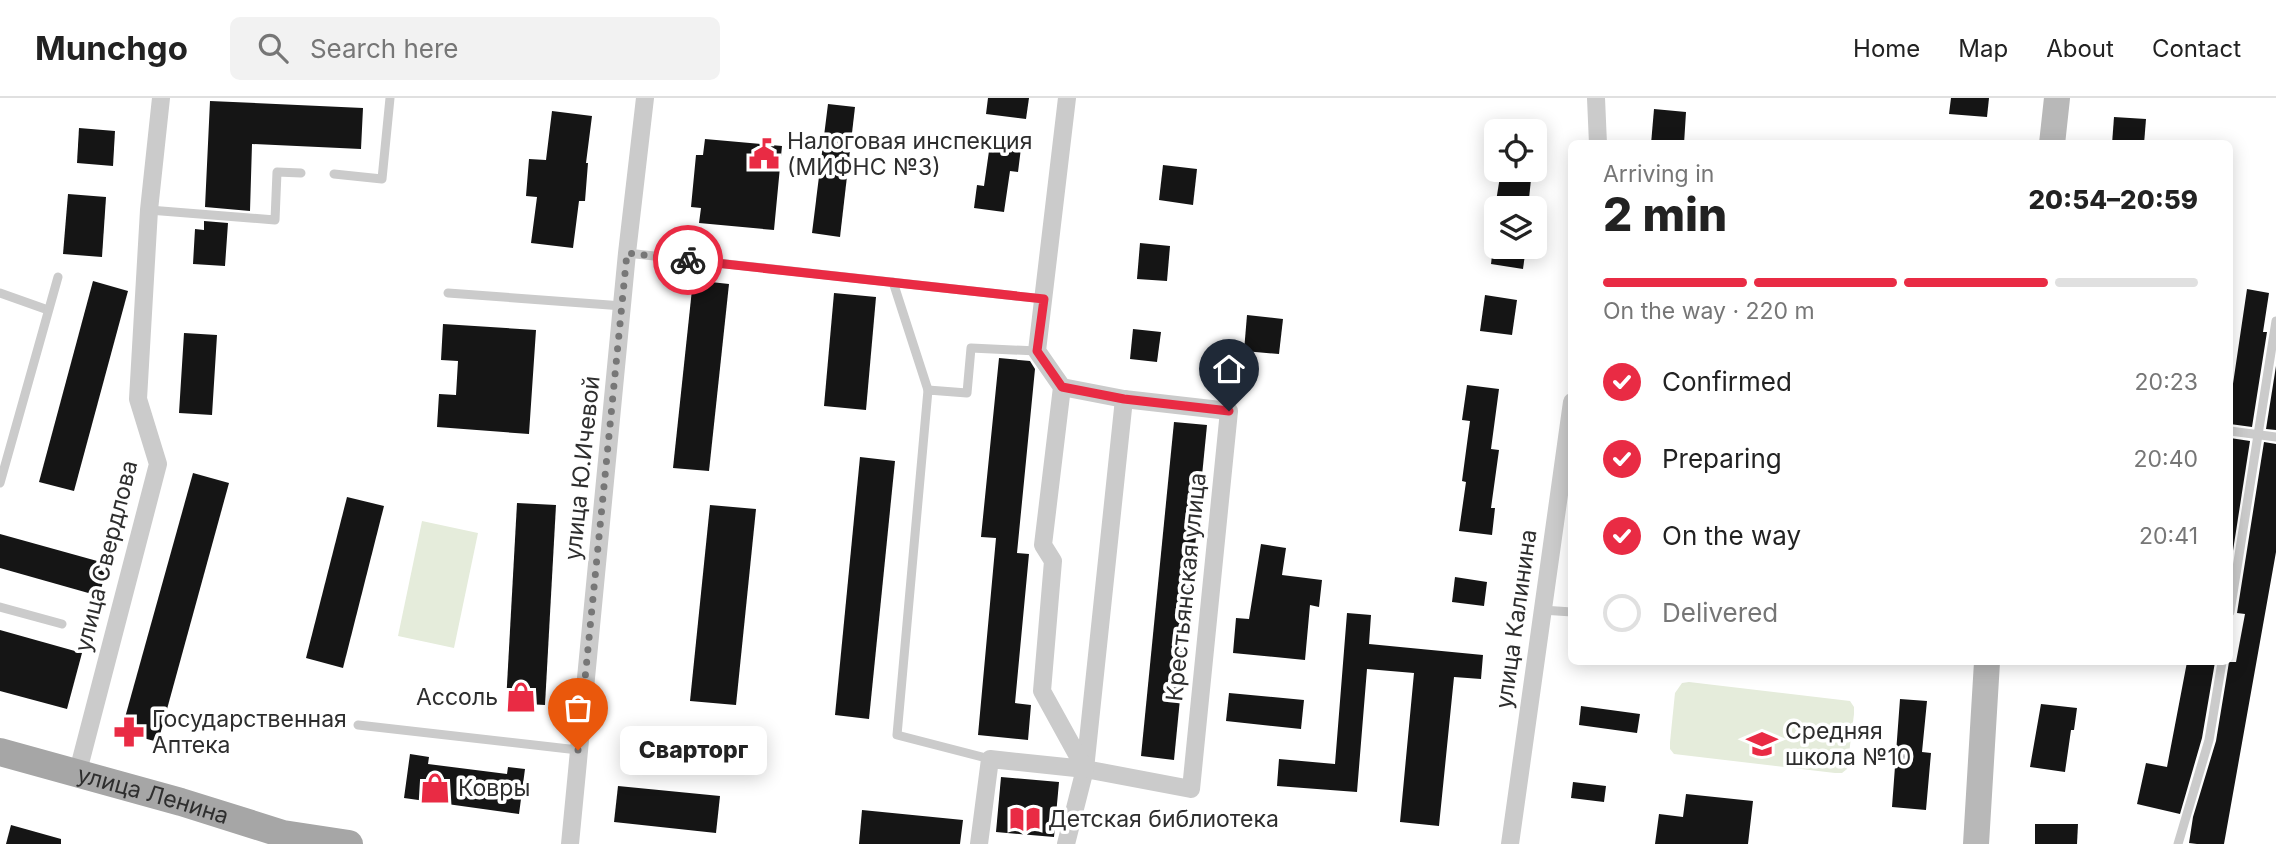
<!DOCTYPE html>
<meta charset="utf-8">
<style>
body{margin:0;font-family:Inter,sans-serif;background:#f2f2f2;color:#222;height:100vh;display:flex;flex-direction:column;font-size:26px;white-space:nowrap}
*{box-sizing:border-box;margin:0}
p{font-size:23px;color:#767676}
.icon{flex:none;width:38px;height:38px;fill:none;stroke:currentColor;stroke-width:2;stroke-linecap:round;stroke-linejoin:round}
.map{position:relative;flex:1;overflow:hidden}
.details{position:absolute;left:1568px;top:42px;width:665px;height:525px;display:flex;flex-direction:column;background:#fff;border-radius:10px;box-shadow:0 4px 18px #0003}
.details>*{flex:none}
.fabs{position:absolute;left:1484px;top:21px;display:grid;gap:14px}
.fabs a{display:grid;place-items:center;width:63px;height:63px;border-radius:10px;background:#fff;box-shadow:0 4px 18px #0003;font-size:35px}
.pin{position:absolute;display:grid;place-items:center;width:60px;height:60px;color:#fff;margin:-72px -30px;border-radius:50% 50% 50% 0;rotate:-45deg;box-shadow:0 0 7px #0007}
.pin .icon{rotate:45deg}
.courier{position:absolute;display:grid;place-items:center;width:70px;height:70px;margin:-35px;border:5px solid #e92b44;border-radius:50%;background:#fff;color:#222;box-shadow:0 2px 9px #0007}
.bubble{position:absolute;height:49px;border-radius:10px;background:#fff;box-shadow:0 4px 18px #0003;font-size:23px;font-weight:800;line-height:49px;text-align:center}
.headline em{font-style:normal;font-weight:800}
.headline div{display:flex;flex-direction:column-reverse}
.headline{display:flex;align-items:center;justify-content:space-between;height:119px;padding:0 35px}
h1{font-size:46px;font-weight:800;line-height:52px}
.bar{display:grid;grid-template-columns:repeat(4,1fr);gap:10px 7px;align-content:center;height:84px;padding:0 35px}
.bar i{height:9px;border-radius:5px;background:#e0e0e0}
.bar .on{background:#e92b44}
.bar p{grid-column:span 4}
ol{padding:0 35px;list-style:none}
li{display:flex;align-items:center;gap:21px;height:77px}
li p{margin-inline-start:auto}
li .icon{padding:7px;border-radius:50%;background:#e92b44;color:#fff;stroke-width:4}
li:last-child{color:#767676}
li i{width:38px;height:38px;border:4px solid #e0e0e0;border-radius:50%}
header{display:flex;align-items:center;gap:42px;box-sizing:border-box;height:98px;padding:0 35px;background:#fff;border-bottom:2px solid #e0e0e0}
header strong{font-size:33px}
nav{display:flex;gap:38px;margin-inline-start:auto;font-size:24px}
.search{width:490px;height:63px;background:#f2f2f2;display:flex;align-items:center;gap:18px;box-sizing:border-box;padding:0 24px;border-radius:10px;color:#767676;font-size:26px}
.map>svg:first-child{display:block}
.green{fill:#e5ecdb}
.building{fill:#151515}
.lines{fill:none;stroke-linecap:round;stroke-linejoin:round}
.service{stroke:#cbcbcb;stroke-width:9}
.minor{stroke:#cbcbcb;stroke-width:18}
.secondary{stroke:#b8b8b8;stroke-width:26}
.primary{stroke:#a6a6a6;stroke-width:28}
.done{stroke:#777;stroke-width:7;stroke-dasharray:0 12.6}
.route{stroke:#e92b44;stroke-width:9}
.labels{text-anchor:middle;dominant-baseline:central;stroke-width:7;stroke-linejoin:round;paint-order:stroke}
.poi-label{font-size:23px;fill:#2e2e2e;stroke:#fff;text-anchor:start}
.street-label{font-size:23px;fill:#2e2e2e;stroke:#fff}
</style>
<header>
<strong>Munchgo</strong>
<div class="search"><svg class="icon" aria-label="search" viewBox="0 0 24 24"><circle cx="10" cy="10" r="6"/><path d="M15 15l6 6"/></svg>Search here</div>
<nav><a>Home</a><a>Map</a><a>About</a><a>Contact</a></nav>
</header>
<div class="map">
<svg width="2276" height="746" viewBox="0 0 2276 746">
<rect width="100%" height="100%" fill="#fff"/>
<!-- green -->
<g class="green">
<path d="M 422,423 L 478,435 L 454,550 L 398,538 Z"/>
<path d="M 1689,584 L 1850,603 L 1854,609 L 1854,616 L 1847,671 L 1842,675 L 1835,675 L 1674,656 L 1670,651 L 1670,644 L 1675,595 L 1682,585 Z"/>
</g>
<!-- building -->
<g class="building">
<path d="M 988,0 L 1029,0 L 1026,21 L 986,16 Z"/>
<path d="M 1951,0 L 1989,0 L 1987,19 L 1949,16 Z"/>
<path d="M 210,3 L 363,10 L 361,51 L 252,46 L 250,113 L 205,109 Z"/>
<path d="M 828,6 L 855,9 L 840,139 L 812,135 Z"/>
<path d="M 1654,11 L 1686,14 L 1684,46 L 1651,46 Z"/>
<path d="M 552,13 L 592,18 L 586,65 L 588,65 L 585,103 L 579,103 L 573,150 L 531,145 L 537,99 L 526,98 L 529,61 L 546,62 Z"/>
<path d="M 2114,19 L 2146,21 L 2144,46 L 2112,46 Z"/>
<path d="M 79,30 L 115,33 L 113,68 L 77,65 Z"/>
<path d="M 705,41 L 782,48 L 774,132 L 699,125 L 701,110 L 691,109 L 696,57 L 703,57 Z"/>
<path d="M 990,46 L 1021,50 L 1018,74 L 1010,73 L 1004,114 L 974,110 L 977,87 L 984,88 Z"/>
<path d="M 1163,67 L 1197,71 L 1193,107 L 1159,102 Z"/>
<path d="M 1501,72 L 1532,72 L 1528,110 L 1495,110 Z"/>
<path d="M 68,96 L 106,99 L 102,159 L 63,156 Z"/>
<path d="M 204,123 L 228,125 L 225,168 L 193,166 L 195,131 L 204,132 Z"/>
<path d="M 1140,145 L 1170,148 L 1167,183 L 1137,181 Z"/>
<path d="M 1493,149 L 1526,149 L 1523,171 L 1491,166 Z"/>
<path d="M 693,182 L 729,186 L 709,373 L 673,370 Z"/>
<path d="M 93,183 L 128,193 L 74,393 L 39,384 Z"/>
<path d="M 2247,191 L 2269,195 L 2263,234 L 2267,234 L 2252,329 L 2230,326 L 2230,306 Z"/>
<path d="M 834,195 L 876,199 L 866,312 L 824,308 Z"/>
<path d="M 1485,197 L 1517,202 L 1512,237 L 1480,233 Z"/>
<path d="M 1247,217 L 1283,221 L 1279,256 L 1244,253 Z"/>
<path d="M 443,226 L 536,232 L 529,336 L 437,329 L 439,296 L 456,297 L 458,263 L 441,262 Z"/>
<path d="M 1133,231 L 1161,234 L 1157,264 L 1130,261 Z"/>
<path d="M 184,235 L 217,237 L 212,317 L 179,315 Z"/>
<path d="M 999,260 L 1030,263 L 1035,271 L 1017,455 L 1029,456 L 1015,605 L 1031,607 L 1028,642 L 978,637 L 996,440 L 981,439 Z"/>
<path d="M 2276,268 L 2276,332 L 2266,331 Z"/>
<path d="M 1467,287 L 1499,291 L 1491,351 L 1499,352 L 1491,410 L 1495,410 L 1492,437 L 1459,433 L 1466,384 L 1462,383 L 1470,323 L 1462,322 Z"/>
<path d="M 1174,324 L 1207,327 L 1174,662 L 1141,658 Z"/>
<path d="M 2230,340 L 2250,343 L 2230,472 Z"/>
<path d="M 2264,344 L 2276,346 L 2276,454 L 2224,746 L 2197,746 L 2189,745 L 2193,719 L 2216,643 L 2229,564 L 2236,564 L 2245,516 L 2237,515 Z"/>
<path d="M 860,359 L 895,363 L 869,621 L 835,617 Z"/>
<path d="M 193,375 L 229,385 L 158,644 L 121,634 Z"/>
<path d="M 347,399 L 384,408 L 343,570 L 306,560 Z"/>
<path d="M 517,405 L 556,407 L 545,607 L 506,605 Z"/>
<path d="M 710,407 L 756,411 L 736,607 L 690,603 Z"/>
<path d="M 0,436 L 108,466 L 99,498 L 0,470 Z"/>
<path d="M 1261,446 L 1286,450 L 1282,477 L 1322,482 L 1319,509 L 1310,507 L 1305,562 L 1233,555 L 1236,520 L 1249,521 Z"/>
<path d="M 1455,479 L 1487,484 L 1484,508 L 1452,504 Z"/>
<path d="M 1347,515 L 1371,517 L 1369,546 L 1483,557 L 1481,581 L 1454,579 L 1439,728 L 1400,724 L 1414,575 L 1367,571 L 1357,694 L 1277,688 L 1279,661 L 1335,666 Z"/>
<path d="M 0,532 L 82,555 L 67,611 L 0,593 Z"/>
<path d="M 2187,564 L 2215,564 L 2202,640 L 2180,716 L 2137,706 L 2146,665 L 2167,669 Z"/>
<path d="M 1229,595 L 1304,602 L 1301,631 L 1226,623 Z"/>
<path d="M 1900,601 L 1927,603 L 1922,654 L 1931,655 L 1926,712 L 1892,709 Z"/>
<path d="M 2041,606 L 2077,610 L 2074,632 L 2071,632 L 2065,674 L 2030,669 Z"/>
<path d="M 1581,608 L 1640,616 L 1637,635 L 1579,627 Z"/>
<path d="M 410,656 L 429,659 L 428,666 L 507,676 L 508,669 L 525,671 L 519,716 L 404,700 Z"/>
<path d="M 1001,679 L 1059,684 L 1054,739 L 996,734 Z"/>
<path d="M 1573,684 L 1606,688 L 1604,704 L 1571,700 Z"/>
<path d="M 618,688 L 720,698 L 716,735 L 614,724 Z"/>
<path d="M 1686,696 L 1753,703 L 1748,746 L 1655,746 L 1659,716 L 1683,719 Z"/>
<path d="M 862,712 L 963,722 L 960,746 L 859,746 Z"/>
<path d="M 2035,726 L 2078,726 L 2077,746 L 2035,746 Z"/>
<path d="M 11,727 L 61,741 L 61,746 L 6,746 Z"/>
</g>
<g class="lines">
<!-- service -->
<g class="service">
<path d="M 334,76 L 382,81 L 390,0"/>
<path d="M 149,112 L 275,122 L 277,74 L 301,75"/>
<path d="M 627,155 L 1044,201"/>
<path d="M 893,184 L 928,292"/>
<path d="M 0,195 L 48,212"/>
<path d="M 448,195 L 623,208"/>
<path d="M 2230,333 L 2276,339"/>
<path d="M 0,385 L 58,179"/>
<path d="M 0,509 L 62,526"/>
<path d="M 1542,512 L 1572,514"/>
<path d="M 2230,514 L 2276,223"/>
<path d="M 358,627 L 578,652"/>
<path d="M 990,661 L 897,637 L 928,292 L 967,295 L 971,250 L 1037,253"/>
<path d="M 2178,746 L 2209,642 L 2222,564"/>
</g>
<!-- minor -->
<g class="minor">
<path d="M 1596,0 L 1598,46"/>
<path d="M 1062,289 L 1124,301 L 1229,313 L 1191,691 L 1085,671 L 1066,746"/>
<path d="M 1085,671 L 1124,301"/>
<path d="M 77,677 L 158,366 L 138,301 L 149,112 L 161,0"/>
<path d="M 570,746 L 627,155 L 645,0"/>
<path d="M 979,746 L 990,661 L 1085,671 L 1042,593 L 1053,463 L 1043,447 L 1062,289 L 1037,253 L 1067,0"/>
<path d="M 1510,746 L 1572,304"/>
</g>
<!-- secondary -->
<g class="secondary">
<path d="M 2052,46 L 2057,0"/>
<path d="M 1976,746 L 1987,564"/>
</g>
<!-- primary -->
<path class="primary" id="s1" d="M 0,654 L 181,704 L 283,736 L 349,746"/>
</g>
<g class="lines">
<!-- done -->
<path class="done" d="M 578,652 L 627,155 L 688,162"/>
<!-- route -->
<path class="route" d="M 688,162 L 1044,201 L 1037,253 L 1062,289 L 1124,301 L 1229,313"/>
</g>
<!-- icons -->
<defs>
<g id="civic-bare" transform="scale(2.415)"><path d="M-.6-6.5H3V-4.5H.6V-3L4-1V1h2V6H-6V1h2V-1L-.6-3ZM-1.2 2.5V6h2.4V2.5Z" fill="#e92b44" stroke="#fff" stroke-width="2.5" paint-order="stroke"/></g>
<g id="shop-bare" transform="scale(2.415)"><path d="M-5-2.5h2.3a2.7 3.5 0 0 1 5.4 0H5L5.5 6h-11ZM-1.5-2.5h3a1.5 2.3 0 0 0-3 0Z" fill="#e92b44" stroke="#fff" stroke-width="2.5" paint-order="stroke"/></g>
<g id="pharmacy-bare" transform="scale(2.415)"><path d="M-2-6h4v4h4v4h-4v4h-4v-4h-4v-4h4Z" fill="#e92b44" stroke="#fff" stroke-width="2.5" paint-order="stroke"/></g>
<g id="school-bare" transform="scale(2.415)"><path d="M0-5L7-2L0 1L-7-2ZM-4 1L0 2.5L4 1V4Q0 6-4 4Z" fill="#e92b44" stroke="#fff" stroke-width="2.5" paint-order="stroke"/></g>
<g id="library-bare" transform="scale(2.415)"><path d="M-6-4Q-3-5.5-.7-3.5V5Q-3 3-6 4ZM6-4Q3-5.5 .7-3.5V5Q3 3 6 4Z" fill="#e92b44" stroke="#fff" stroke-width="2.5" paint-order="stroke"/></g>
</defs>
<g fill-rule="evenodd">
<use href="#civic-bare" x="764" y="56"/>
<use href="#shop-bare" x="521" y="599"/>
<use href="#pharmacy-bare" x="129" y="634"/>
<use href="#school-bare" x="1762" y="646"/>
<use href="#shop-bare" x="435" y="690"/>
<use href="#library-bare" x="1025" y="721"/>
</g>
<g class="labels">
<!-- poi labels -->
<g class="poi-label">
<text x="787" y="43">Налоговая инспекция<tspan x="787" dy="26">(МИФНС №3)</tspan></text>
<text x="498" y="599" text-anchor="end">Ассоль</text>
<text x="152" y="621">Государственная<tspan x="152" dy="26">Аптека</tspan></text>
<text x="1785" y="633">Средняя<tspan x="1785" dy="26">школа №10</tspan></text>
<text x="458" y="690">Ковры</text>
<text x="1048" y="721">Детская библиотека</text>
</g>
<!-- street labels -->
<g class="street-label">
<text transform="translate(582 370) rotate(-84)">улица Ю.Ичевой</text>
<text transform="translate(106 458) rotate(-76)">улица Свердлова</text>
<text transform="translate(1186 489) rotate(-84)">Крестьянская улица</text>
<text transform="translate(1516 521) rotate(-82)">улица Калинина</text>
<text stroke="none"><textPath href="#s1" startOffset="159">улица Ленина</textPath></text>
</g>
</g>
</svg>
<div class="fabs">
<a><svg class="icon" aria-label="locate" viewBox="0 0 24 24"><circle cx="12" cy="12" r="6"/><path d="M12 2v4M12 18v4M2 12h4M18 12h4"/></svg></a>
<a><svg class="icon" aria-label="layers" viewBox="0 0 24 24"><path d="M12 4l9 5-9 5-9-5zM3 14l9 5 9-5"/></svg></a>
</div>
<div class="pin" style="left:578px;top:652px;background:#ea580c"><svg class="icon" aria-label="bag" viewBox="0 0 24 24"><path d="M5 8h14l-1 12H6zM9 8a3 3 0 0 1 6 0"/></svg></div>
<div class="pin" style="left:1229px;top:313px;background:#1f2937"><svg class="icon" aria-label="home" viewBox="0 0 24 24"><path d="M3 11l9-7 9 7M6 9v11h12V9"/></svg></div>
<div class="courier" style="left:688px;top:162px"><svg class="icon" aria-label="bike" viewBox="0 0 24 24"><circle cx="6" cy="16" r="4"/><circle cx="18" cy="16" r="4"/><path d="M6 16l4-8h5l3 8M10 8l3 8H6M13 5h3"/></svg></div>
<div class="bubble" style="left:620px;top:628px;width:147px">Сварторг</div>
<section class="details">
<div class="headline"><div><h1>2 min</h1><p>Arriving in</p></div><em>20:54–20:59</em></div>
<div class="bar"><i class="on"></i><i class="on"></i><i class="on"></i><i></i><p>On the way · 220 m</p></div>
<ol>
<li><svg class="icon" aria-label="check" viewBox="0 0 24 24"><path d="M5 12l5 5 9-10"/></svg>Confirmed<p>20:23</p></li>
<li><svg class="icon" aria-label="check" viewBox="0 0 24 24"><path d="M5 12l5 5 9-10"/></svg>Preparing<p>20:40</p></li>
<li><svg class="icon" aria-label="check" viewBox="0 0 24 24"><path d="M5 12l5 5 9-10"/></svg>On the way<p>20:41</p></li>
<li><i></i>Delivered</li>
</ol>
</section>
</div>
